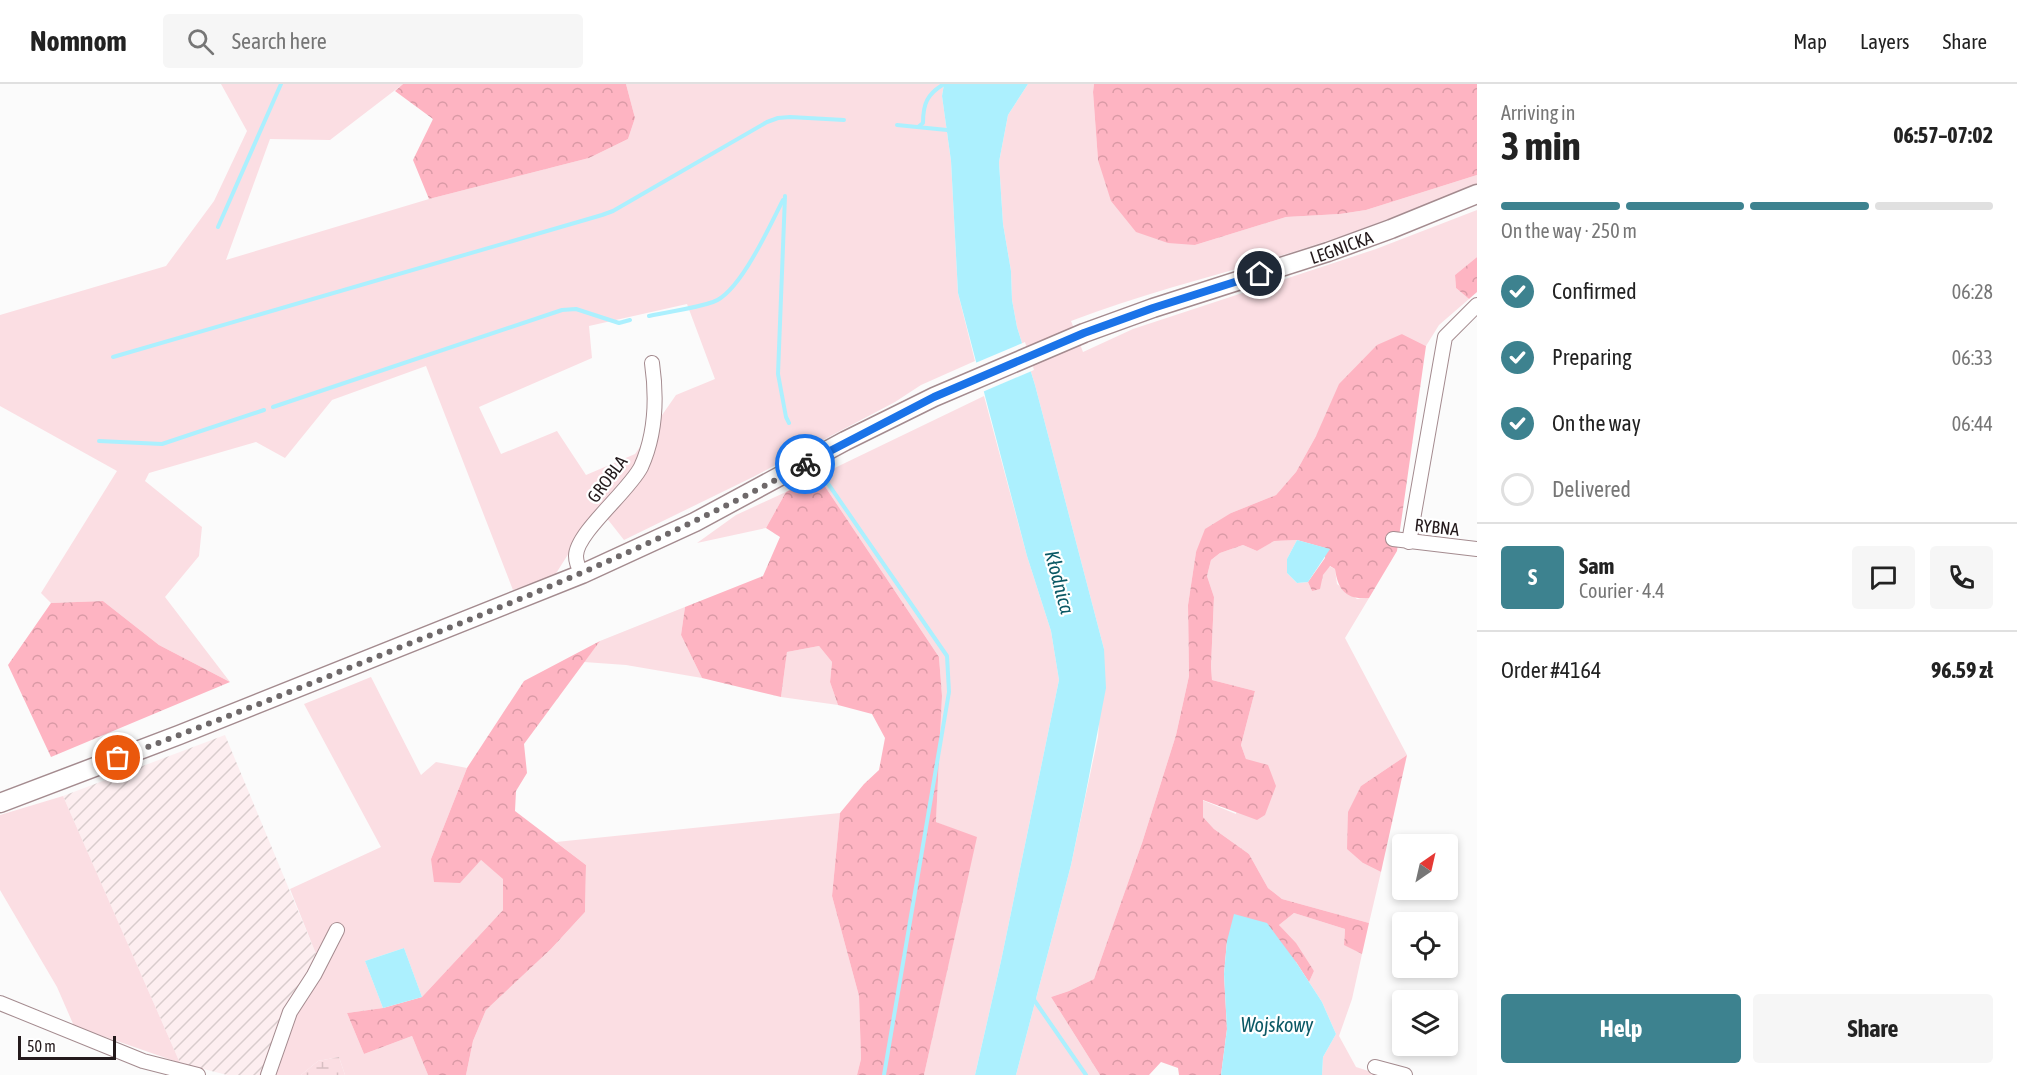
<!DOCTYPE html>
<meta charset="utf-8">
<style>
body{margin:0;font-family:"Asap Condensed",sans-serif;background:#f6f6f6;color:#222;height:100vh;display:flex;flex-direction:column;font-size:22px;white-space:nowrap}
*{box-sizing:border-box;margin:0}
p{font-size:20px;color:#767676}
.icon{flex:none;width:33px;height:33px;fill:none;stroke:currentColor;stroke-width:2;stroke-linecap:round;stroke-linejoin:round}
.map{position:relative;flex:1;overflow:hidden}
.drawer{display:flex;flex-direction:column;background:#fff;width:540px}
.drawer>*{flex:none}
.needle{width:39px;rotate:34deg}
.tools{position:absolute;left:1392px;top:750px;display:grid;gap:12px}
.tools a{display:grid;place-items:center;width:66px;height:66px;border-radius:6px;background:#fff;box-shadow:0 3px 9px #0003;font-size:30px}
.scale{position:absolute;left:18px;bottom:15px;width:98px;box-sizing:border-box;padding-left:6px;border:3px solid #241a1c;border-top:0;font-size:16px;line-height:21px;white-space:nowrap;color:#241a1c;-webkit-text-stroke:4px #fff;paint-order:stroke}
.pin{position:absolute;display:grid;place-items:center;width:51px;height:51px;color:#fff;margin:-26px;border:3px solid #fff;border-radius:50%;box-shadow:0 2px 6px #0007}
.courier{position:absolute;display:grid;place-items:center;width:60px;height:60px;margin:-30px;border:4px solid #1a73e8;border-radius:50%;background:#fff;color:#222;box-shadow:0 2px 8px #0007}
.overview em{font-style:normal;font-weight:700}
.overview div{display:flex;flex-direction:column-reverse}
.overview{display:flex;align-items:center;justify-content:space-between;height:102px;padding:0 24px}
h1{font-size:39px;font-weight:700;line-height:45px}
.bar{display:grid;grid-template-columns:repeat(4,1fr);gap:9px 6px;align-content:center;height:72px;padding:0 24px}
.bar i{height:8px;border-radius:4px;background:#e0e0e0}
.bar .selected{background:#3d828f}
.bar p{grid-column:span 4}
.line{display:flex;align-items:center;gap:15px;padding:0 24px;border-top:2px solid #e0e0e0}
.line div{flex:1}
.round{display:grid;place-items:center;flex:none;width:63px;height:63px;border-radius:6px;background:#f6f6f6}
ol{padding:0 24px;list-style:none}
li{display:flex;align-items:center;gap:18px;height:66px}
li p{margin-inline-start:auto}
li .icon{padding:6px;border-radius:50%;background:#3d828f;color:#fff;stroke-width:4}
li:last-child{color:#767676}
li i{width:33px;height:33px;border:3px solid #e0e0e0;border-radius:50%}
.cta{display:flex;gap:12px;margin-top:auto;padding:12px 24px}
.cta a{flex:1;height:69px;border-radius:6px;background:#3d828f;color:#fff;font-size:24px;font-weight:700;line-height:69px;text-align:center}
.cta a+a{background:#f6f6f6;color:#222}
header{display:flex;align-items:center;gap:36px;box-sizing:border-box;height:84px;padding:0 30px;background:#fff;border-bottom:2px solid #e0e0e0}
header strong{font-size:28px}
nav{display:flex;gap:33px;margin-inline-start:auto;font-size:21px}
.search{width:420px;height:54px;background:#f6f6f6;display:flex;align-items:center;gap:15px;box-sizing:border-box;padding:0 21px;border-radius:6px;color:#767676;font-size:22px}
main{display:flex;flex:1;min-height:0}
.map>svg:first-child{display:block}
.industrial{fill:url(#industrial-furrows)}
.grass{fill:#fbdee3;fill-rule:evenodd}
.forest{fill:url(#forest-crowns)}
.wetland{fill:url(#wetland-marsh)}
.water{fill:#acf0fe}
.pier{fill:#fbfbfb}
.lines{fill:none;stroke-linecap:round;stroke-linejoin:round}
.stream{stroke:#acf0fe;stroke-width:4}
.minor-casing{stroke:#a48b8f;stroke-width:16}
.major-casing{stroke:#a48b8f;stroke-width:21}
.minor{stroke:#fff;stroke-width:14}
.major{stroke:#fff;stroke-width:18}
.done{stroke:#6f696a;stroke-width:6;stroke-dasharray:0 10.8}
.route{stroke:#1a73e8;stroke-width:8}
.labels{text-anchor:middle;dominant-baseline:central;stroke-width:4.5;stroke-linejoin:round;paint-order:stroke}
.street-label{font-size:18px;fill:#241a1c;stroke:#fff}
.water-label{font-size:20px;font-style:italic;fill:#0b5965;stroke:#fff}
</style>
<header>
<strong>Nomnom</strong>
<div class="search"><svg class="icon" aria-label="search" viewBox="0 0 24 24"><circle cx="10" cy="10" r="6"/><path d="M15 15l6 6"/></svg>Search here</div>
<nav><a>Map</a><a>Layers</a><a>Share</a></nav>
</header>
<main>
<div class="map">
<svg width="1477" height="991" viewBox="0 0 1477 991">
<defs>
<pattern id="industrial-furrows" width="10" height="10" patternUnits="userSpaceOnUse" patternTransform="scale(1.5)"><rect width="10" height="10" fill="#fdeef0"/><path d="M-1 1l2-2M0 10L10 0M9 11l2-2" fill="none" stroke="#d9cccd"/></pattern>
<pattern id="forest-crowns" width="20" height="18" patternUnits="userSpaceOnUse" patternTransform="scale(1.5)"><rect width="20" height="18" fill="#feb4c2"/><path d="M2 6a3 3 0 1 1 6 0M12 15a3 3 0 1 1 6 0" fill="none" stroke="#da9aa6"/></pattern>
<pattern id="wetland-marsh" width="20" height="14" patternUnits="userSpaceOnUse" patternTransform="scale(1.5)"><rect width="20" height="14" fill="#fbdee3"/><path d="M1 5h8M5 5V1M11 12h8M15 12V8" fill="none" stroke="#d7bec2"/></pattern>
</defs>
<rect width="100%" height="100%" fill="#fbfbfb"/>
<!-- industrial -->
<path class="industrial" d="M 225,651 L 316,870 L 259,991 L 227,991 L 180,979 L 63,712 Z"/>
<!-- grass -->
<g class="grass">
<path d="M 221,0 L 403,0 L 330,56 L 270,55 L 226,176 L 429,115 L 589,74 L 628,55 L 635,34 L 626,0 L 944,0 L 942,12 L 951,77 L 958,209 L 975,277 L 921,301 L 895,318 L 753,393 L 624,456 L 598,423 L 555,491 L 513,506 L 426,282 L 332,316 L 285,374 L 256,358 L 149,389 L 145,397 L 202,443 L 199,472 L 165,513 L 230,598 L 159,561 L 103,517 L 51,519 L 41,509 L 117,387 L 0,322 L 0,231 L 166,182 L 214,117 L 247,47 ZM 687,220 L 715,295 L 676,311 L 635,370 L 586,391 L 557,347 L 501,370 L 479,323 L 592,274 L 589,242 Z"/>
<path d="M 1028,0 L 1094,0 L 1093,8 L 1098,76 L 1195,161 L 1286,133 L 1340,130 L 1366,126 L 1477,91 L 1477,100 C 1416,124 1356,149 1293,168 C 1219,191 1143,209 1071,237 L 1083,268 L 1133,245 L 1376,165 L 1477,126 L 1477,173 L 1455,191 L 1456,204 L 1469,215 L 1439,241 L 1426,262 L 1402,250 L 1316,352 L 1296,388 L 1276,411 L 1231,429 L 1196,468 L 1188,521 L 1189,592 L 1176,651 L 1142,759 L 1094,895 L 1069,907 L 1051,913 L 1100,991 L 1016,991 L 1071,781 L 1098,653 L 1104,565 L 1035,301 L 1017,243 L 1012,216 L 1011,187 L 1003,140 L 999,78 L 1008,31 Z"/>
<path d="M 984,312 L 1027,472 L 1051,547 L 1059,596 L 1001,877 L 975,991 L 924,991 L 976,754 L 936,738 L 942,612 L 939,573 L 818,392 Z"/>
<path d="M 786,408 L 766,444 L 697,459 L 736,431 Z"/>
<path d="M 1297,456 L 1287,475 L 1287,489 L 1297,499 L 1308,498 L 1312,507 L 1329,482 L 1335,485 L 1337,500 L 1357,515 L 1369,514 L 1345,554 L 1407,671 L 1361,702 L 1363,779 L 1381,788 L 1369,839 L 1282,815 L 1268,804 L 1249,770 L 1214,745 L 1203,733 L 1202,716 L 1236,730 L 1246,675 L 1241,661 L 1255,607 L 1212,596 L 1211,582 L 1214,513 L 1207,492 L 1211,476 L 1220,469 L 1243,461 L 1257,467 L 1273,457 Z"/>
<path d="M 685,523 L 681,551 L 702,594 L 626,581 L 584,578 L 600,557 Z"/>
<path d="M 819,562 L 832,578 L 830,598 L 838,621 L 781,613 L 787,568 Z"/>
<path d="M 371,593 L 421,691 L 436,678 L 467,684 L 431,775 L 481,776 L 503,794 L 503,826 L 422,913 L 404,864 L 365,877 L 383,924 L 347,929 L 364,970 L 412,952 L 428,991 L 345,991 L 339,973 L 318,977 L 301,991 L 259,991 L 316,870 L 290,805 L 381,763 L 304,620 Z"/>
<path d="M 63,712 L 180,979 L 74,942 L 57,903 L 0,806 L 0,731 Z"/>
<path d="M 840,729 L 832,812 L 859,912 L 861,975 L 857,991 L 466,991 L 473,957 L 486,926 L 551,865 L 585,828 L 586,781 L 556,758 Z"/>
<path d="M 1294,829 L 1345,845 L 1344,860 L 1362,870 L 1352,915 L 1339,952 L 1356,983 L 1381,991 L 1322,991 L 1323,973 L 1336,950 L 1322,918 L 1309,898 L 1314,887 L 1279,841 Z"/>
</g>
<!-- forest -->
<g class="forest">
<path d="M 403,0 L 626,0 L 635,34 L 628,55 L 589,74 L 429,115 L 413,76 L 433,35 L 395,7 Z"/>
<path d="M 1094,0 L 1477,0 L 1477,91 L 1366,126 L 1340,130 L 1286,133 L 1195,161 L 1168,159 L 1136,148 L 1111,117 L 1098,76 L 1093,8 Z"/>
<path d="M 1477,173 L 1477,208 L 1469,215 L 1456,204 L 1455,191 Z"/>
<path d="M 1402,250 L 1426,262 L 1397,467 L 1369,514 C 1346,516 1338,506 1335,485 L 1330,482 L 1323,491 L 1320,505 L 1312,507 L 1308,498 L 1325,474 L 1325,464 L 1297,456 L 1274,457 L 1257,467 L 1243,461 L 1220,469 L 1211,476 L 1207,492 L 1214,513 L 1211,582 L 1212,596 L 1255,607 L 1241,661 L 1246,675 L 1268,681 L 1276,702 L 1265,731 L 1257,736 L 1203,716 L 1203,733 L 1214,745 L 1249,770 L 1268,804 L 1282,815 L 1369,839 L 1362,870 L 1344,861 L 1345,845 L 1294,829 L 1279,841 L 1296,859 L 1314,887 L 1309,898 L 1296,878 L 1227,857 L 1224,890 L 1227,945 L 1221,991 L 1179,991 L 1178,984 L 1161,978 L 1149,991 L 1100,991 L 1051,913 L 1069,907 L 1094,895 L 1142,759 L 1176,651 L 1189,592 L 1188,521 L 1196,468 L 1205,445 L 1231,429 L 1276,411 L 1296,388 L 1316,352 L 1339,300 L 1377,261 Z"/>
<path d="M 818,392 L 939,573 L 942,612 L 936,738 L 977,753 L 924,991 L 857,991 L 861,975 L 859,912 L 832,812 L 840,729 L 864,700 L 879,686 L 885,654 L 872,630 L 838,621 L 830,598 L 832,578 L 819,562 L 787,568 L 781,613 L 702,594 L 681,551 L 685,523 L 763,492 L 780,453 L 766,444 L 786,408 Z"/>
<path d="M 103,517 L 159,561 L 230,598 L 51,673 L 8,581 L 51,519 Z"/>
<path d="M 600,557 L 524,660 L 527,689 L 516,707 L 515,727 L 586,781 L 585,828 L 551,865 L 486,926 L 473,957 L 466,991 L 428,991 L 412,952 L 364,970 L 347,929 L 383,924 L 422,913 L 503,826 L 503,795 L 481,776 L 460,799 L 434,798 L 431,775 L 467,684 L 524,597 Z"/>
<path d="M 1407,671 L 1381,788 L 1363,779 L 1347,765 L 1348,728 L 1361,702 Z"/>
</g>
<!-- wetland -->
<path class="wetland" d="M 339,973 L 345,991 L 301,991 L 318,977 Z"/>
<!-- water -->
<g class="water">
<path d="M 944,0 L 1028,0 L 1008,31 L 999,78 L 1003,140 L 1011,187 L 1012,216 L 1017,243 L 1035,301 L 1104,565 L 1106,604 L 1085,713 L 1071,781 L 1016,991 L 975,991 L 1001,877 L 1059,596 L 1051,547 L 1027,472 L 958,209 L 951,77 L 942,12 Z"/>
<path d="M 1297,456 L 1330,465 L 1308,498 L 1297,499 L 1287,489 L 1287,475 Z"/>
<path d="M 1234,830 L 1267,839 L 1296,878 L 1322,918 L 1336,950 L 1323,973 L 1322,991 L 1221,991 L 1227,945 L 1224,890 L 1227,857 Z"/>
<path d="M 404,864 L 422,913 L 383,924 L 365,877 Z"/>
</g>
<!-- pier -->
<path class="pier" d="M 1025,258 L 1034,286 L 980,309 L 973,280 Z"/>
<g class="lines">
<!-- stream -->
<g class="stream">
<path d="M 897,41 L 947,46"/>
<path d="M 918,43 L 923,39 C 923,20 927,10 944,0"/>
<path d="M 785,112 L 778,290 L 786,333 L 789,339"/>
<path d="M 218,143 L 281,0"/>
<path d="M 649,232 C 670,227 693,225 713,218 C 740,209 770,141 783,116"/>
<path d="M 113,273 L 602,131 L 613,127 L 767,38 L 778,34 L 790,33 L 844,36"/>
<path d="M 273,323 L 562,226 L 576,225 L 619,239 L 630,236"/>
<path d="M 99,357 L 162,360 L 264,326"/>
<path d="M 820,388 L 947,572 L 949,608 L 884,991"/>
<path d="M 1032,913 L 1086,991"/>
</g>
<!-- minor casing -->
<g class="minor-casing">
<g id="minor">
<path d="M 1393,455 L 1477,465"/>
<path d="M 1409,458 L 1445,253 L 1477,221"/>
<path d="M 582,490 C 579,485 576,479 576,472 C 576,449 629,407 641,383 C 656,350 657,314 652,279"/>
<path d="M 0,919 L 143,977 L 198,991"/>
<path d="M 1375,983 L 1405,991"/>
<path d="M 268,991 L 290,928 L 314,891 L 337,846"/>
</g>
</g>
<!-- major casing -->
<g class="major-casing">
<g id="major">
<path id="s1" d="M 0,719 L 179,651 L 582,490 L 695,438 L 845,357 L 934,313 L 1084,249 L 1153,224 L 1328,168 L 1391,145 L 1477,110"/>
</g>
</g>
<!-- minor -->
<use href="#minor" class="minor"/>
<!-- major -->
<use href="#major" class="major"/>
</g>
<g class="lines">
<!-- done -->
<path class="done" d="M 118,674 C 213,639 307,601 401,563 C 540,508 673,453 805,380"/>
<!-- route -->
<path class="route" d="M 805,380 L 934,313 L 1084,249 L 1153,224 L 1260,190"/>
</g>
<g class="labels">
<!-- street labels -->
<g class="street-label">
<text stroke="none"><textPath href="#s1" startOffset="1454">LEGNICKA</textPath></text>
<text transform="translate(607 395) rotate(-53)">GROBLA</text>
<text transform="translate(1437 443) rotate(6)">RYBNA</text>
</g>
<!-- water labels -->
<g class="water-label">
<text transform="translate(1060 498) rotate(75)">Kłodnica</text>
<text x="1277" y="940">Wojskowy</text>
</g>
</g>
</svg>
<div class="tools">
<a><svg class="needle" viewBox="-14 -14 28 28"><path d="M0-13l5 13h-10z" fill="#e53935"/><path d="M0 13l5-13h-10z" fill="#767676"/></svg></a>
<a><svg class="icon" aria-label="locate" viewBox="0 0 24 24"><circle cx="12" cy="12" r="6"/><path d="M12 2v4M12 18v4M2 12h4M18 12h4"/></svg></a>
<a><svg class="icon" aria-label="layers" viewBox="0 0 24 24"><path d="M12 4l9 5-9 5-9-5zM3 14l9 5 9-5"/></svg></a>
</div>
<div class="scale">50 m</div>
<div class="pin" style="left:118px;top:674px;background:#ea580c"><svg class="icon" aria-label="bag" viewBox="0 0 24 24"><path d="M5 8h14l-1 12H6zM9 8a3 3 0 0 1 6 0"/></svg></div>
<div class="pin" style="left:1260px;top:190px;background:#1f2937"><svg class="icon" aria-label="home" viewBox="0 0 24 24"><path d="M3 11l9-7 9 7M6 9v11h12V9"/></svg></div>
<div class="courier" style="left:805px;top:380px"><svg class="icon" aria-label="bike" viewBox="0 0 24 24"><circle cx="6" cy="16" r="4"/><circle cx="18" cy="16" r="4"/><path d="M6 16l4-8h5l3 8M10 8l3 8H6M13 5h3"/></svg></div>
</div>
<section class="drawer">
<div class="overview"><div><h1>3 min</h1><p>Arriving in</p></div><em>06:57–07:02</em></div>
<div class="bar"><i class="selected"></i><i class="selected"></i><i class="selected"></i><i></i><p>On the way · 250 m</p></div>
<ol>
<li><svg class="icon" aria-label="check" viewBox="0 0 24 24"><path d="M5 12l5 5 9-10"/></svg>Confirmed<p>06:28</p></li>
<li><svg class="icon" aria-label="check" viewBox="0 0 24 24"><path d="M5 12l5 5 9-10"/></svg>Preparing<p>06:33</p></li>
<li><svg class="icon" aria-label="check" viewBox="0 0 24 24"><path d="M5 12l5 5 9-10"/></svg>On the way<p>06:44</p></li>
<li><i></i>Delivered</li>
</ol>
<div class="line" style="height:108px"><b class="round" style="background:#3d828f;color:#fff">S</b><div><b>Sam</b><p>Courier · 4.4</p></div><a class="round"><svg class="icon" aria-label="chat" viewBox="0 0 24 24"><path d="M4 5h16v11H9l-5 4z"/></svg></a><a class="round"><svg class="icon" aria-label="phone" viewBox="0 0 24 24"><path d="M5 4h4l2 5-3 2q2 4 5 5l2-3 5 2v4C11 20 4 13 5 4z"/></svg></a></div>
<div class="line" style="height:78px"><div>Order #4164</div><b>96.59 zł</b></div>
<div class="cta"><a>Help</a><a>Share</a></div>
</section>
</main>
